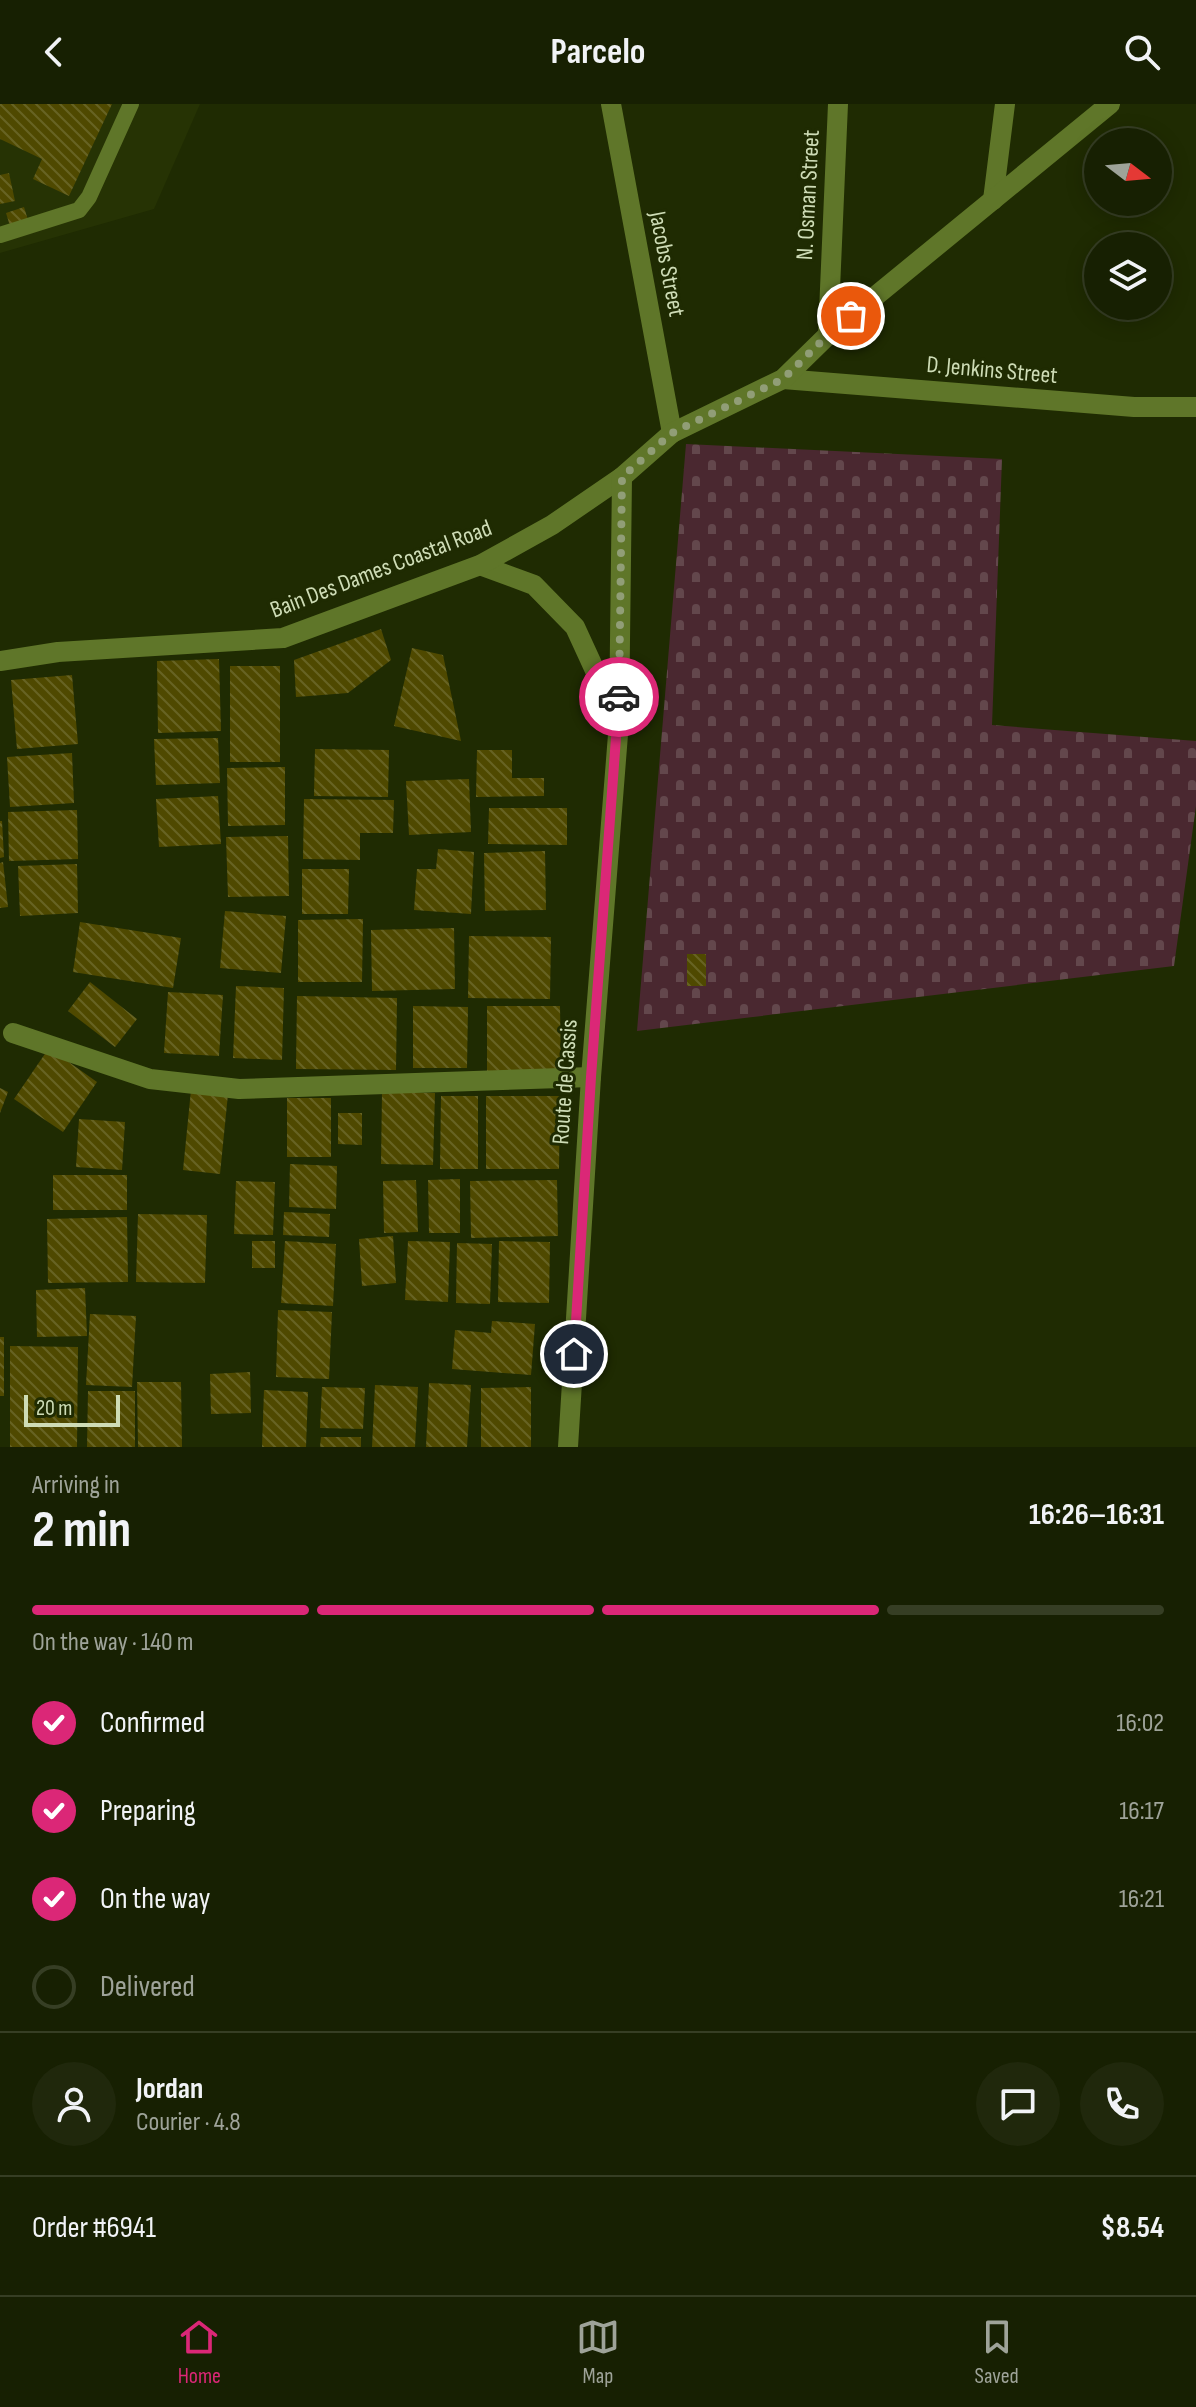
<!DOCTYPE html>
<meta charset="utf-8">
<style>
body{margin:0;font-family:"Sofia Sans Condensed",sans-serif;background:#20280c;color:#f1f3f6;height:100vh;display:flex;flex-direction:column;font-size:30px;white-space:nowrap}
*{box-sizing:border-box;margin:0}
p{font-size:26px;color:#9ea399}
.icon{flex:none;width:44px;height:44px;fill:none;stroke:currentColor;stroke-width:2;stroke-linecap:round;stroke-linejoin:round}
.map{position:relative;height:1343px;overflow:hidden}
.side{display:flex;flex-direction:column;background:#172002;flex:1}
.side>*{flex:none}
.needle{width:52px;rotate:106deg}
.fabs{position:absolute;left:1084px;top:24px;display:grid;gap:16px}
.fabs a{display:grid;place-items:center;width:88px;height:88px;border-radius:50%;background:#172002;box-shadow:0 4px 20px #0003,0 0 0 2px #363e24;font-size:40px}
.scale{position:absolute;left:24px;bottom:20px;width:96px;box-sizing:border-box;padding-left:8px;border:4px solid #cedcb6;border-top:0;font-size:22px;line-height:28px;white-space:nowrap;color:#cedcb6;-webkit-text-stroke:6px #1f2b02;paint-order:stroke}
.pin{position:absolute;display:grid;place-items:center;width:68px;height:68px;color:#fff;margin:-34px;border:4px solid #fff;border-radius:50%;box-shadow:0 2px 8px #0007}
.courier{position:absolute;display:grid;place-items:center;width:80px;height:80px;margin:-40px;border:6px solid #db2777;border-radius:50%;background:#fff;color:#222;box-shadow:0 2px 10px #0007}
.head em{font-style:normal;font-weight:700}
.head div{display:flex;flex-direction:column-reverse}
.head{display:flex;align-items:center;justify-content:space-between;height:136px;padding:0 32px}
h1{font-size:52px;font-weight:700;line-height:60px}
.bar{display:grid;grid-template-columns:repeat(4,1fr);gap:12px 8px;align-content:center;height:96px;padding:0 32px}
.bar i{height:10px;border-radius:6px;background:#363e24}
.bar .selected{background:#db2777}
.bar p{grid-column:span 4}
.line{display:flex;align-items:center;gap:20px;padding:0 32px;border-top:2px solid #363e24}
.line div{flex:1}
.round{display:grid;place-items:center;flex:none;width:84px;height:84px;border-radius:42px;background:#20280c}
ol{padding:0 32px;list-style:none}
li{display:flex;align-items:center;gap:24px;height:88px}
li p{margin-inline-start:auto}
li .icon{padding:8px;border-radius:50%;background:#db2777;color:#fff;stroke-width:4}
li:last-child{color:#9ea399}
li i{width:44px;height:44px;border:4px solid #363e24;border-radius:50%}
header{display:flex;justify-content:space-between;align-items:center;height:104px;padding:0 32px;background:#172002;font-size:36px;font-weight:700}
.tab-bar{display:flex;justify-content:space-around;align-items:center;height:112px;border-top:2px solid #363e24;background:#172002;font-size:22px;color:#9ea399}
.tab-bar a{display:grid;justify-items:center;gap:4px}
.tab-bar .selected{color:#db2777}
.map>svg:first-child{display:block}
.built{fill:#263304}
.cemetery{fill:url(#cemetery-stones)}
.building{fill:url(#building-back-hatch)}
.lines{fill:none;stroke-linecap:round;stroke-linejoin:round}
.service{stroke:#5f7629;stroke-width:16}
.minor{stroke:#5f7629;stroke-width:20}
.done{stroke:#919e77;stroke-width:8;stroke-dasharray:0 14.4}
.route{stroke:#db2777;stroke-width:10}
.labels{text-anchor:middle;dominant-baseline:central;stroke-width:6;stroke-linejoin:round;paint-order:stroke}
.street-label{font-size:24px;fill:#cedcb6;stroke:#1f2b02}
</style>
<header><svg class="icon" aria-label="back" viewBox="0 0 24 24"><path d="M15 5l-7 7 7 7"/></svg>Parcelo<svg class="icon" aria-label="search" viewBox="0 0 24 24"><circle cx="10" cy="10" r="6"/><path d="M15 15l6 6"/></svg></header>
<div class="map">
<svg width="1196" height="1343" viewBox="0 0 1196 1343">
<defs>
<pattern id="cemetery-stones" width="16" height="16" patternUnits="userSpaceOnUse" patternTransform="scale(2)"><rect width="16" height="16" fill="#4a2830"/><path d="M2 7V4a2 2 0 0 1 4 0v3zM10 15v-3a2 2 0 0 1 4 0v3z" fill="#63474c"/></pattern>
<pattern id="building-back-hatch" width="6" height="6" patternUnits="userSpaceOnUse" patternTransform="scale(2)"><rect width="6" height="6" fill="#4f4900"/><path d="M-1 5l2 2M0 0l6 6M5-1l2 2" fill="none" stroke="#676323"/></pattern>
</defs>
<rect width="100%" height="100%" fill="#1f2b02"/>
<!-- built -->
<path class="built" d="M 0,0 L 200,0 L 154,105 L 0,149 Z"/>
<!-- cemetery -->
<path class="cemetery" d="M 686,340 L 1002,355 L 992,621 L 1196,637 L 1196,702 L 1174,862 L 637,927 Z"/>
<!-- building -->
<g class="building">
<path d="M 0,0 L 112,0 L 69,92 L 33,75 L 42,55 L 0,35 Z"/>
<path d="M 9,69 L 15,97 L 0,100 L 0,71 Z"/>
<path d="M 24,103 L 28,116 L 10,122 L 6,109 Z"/>
<path d="M 381,525 L 391,556 L 348,589 L 296,593 L 294,556 Z"/>
<path d="M 412,544 L 443,551 L 461,637 L 394,622 Z"/>
<path d="M 219,555 L 221,627 L 158,629 L 157,557 Z"/>
<rect x="230" y="562" width="50" height="96"/>
<path d="M 72,571 L 78,640 L 17,645 L 11,576 Z"/>
<path d="M 218,634 L 220,679 L 156,681 L 154,635 Z"/>
<path d="M 315,645 L 389,646 L 388,693 L 314,692 Z"/>
<path d="M 477,646 L 512,646 L 512,674 L 544,674 L 544,692 L 476,693 Z"/>
<path d="M 72,649 L 74,699 L 10,703 L 7,653 Z"/>
<path d="M 285,663 L 285,721 L 228,722 L 227,664 Z"/>
<path d="M 469,675 L 471,728 L 409,731 L 406,677 Z"/>
<path d="M 218,692 L 221,740 L 159,743 L 156,695 Z"/>
<path d="M 304,695 L 394,696 L 393,729 L 360,729 L 360,756 L 303,755 Z"/>
<path d="M 489,704 L 567,704 L 567,741 L 488,740 Z"/>
<path d="M 77,706 L 78,755 L 9,757 L 8,708 Z"/>
<path d="M 0,717 L 2,717 L 4,753 L 0,754 Z"/>
<path d="M 288,732 L 289,792 L 228,793 L 226,733 Z"/>
<path d="M 438,745 L 474,748 L 471,810 L 414,806 L 417,765 L 436,765 Z"/>
<path d="M 545,747 L 546,806 L 485,807 L 484,749 Z"/>
<path d="M 3,758 L 8,803 L 0,804 L 0,759 Z"/>
<path d="M 77,760 L 78,809 L 20,812 L 18,762 Z"/>
<path d="M 302,765 L 349,765 L 348,810 L 302,810 Z"/>
<path d="M 225,807 L 286,812 L 281,869 L 220,864 Z"/>
<path d="M 363,815 L 362,878 L 298,878 L 298,816 Z"/>
<path d="M 80,818 L 181,834 L 173,884 L 73,868 Z"/>
<path d="M 454,824 L 455,885 L 372,887 L 371,826 Z"/>
<path d="M 469,832 L 551,833 L 550,895 L 468,894 Z"/>
<rect x="687" y="850" width="19" height="32"/>
<path d="M 90,878 L 137,915 L 115,943 L 68,907 Z"/>
<path d="M 236,882 L 284,884 L 282,956 L 233,954 Z"/>
<path d="M 168,888 L 223,891 L 219,952 L 164,949 Z"/>
<path d="M 297,892 L 397,894 L 396,966 L 296,965 Z"/>
<path d="M 413,902 L 468,903 L 467,964 L 413,964 Z"/>
<path d="M 487,902 L 560,902 L 561,966 L 487,967 Z"/>
<path d="M 49,944 L 97,978 L 63,1028 L 14,995 Z"/>
<path d="M 0,984 L 8,988 L 0,1009 Z"/>
<path d="M 191,986 L 228,990 L 220,1070 L 183,1066 Z"/>
<path d="M 382,988 L 435,989 L 433,1061 L 381,1060 Z"/>
<path d="M 441,992 L 478,992 L 478,1065 L 440,1065 Z"/>
<path d="M 486,992 L 560,992 L 559,1065 L 486,1065 Z"/>
<rect x="287" y="994" width="44" height="59"/>
<path d="M 338,1009 L 362,1009 L 362,1041 L 338,1040 Z"/>
<path d="M 79,1015 L 125,1018 L 122,1066 L 76,1063 Z"/>
<path d="M 290,1060 L 337,1062 L 336,1105 L 289,1103 Z"/>
<rect x="53" y="1071" width="74" height="35"/>
<path d="M 460,1075 L 460,1129 L 429,1129 L 428,1076 Z"/>
<path d="M 416,1076 L 418,1128 L 384,1129 L 383,1077 Z"/>
<path d="M 557,1076 L 558,1132 L 471,1134 L 470,1077 Z"/>
<path d="M 236,1077 L 275,1078 L 273,1131 L 234,1130 Z"/>
<path d="M 284,1108 L 330,1110 L 329,1133 L 283,1131 Z"/>
<path d="M 138,1110 L 207,1111 L 205,1179 L 136,1178 Z"/>
<path d="M 127,1113 L 128,1178 L 48,1179 L 47,1115 Z"/>
<path d="M 393,1132 L 396,1179 L 362,1182 L 359,1135 Z"/>
<rect x="252" y="1137" width="23" height="27"/>
<path d="M 285,1137 L 336,1140 L 333,1202 L 281,1199 Z"/>
<path d="M 408,1137 L 450,1138 L 448,1198 L 405,1196 Z"/>
<path d="M 499,1137 L 550,1138 L 549,1199 L 498,1198 Z"/>
<path d="M 457,1139 L 492,1140 L 490,1200 L 456,1199 Z"/>
<path d="M 85,1184 L 87,1232 L 37,1233 L 36,1186 Z"/>
<path d="M 278,1206 L 332,1208 L 329,1275 L 276,1273 Z"/>
<path d="M 90,1210 L 136,1212 L 132,1283 L 86,1281 Z"/>
<path d="M 492,1217 L 535,1220 L 531,1271 L 452,1265 L 455,1226 L 491,1229 Z"/>
<rect x="0" y="1233" width="4" height="59"/>
<path d="M 10,1242 L 78,1243 L 77,1343 L 10,1343 Z"/>
<path d="M 250,1268 L 251,1309 L 211,1310 L 210,1270 Z"/>
<path d="M 137,1278 L 181,1278 L 182,1343 L 138,1343 Z"/>
<path d="M 429,1279 L 471,1281 L 467,1343 L 426,1343 Z"/>
<path d="M 375,1281 L 418,1283 L 415,1343 L 372,1343 Z"/>
<path d="M 322,1283 L 365,1284 L 363,1325 L 320,1324 Z"/>
<path d="M 531,1283 L 531,1343 L 481,1343 L 481,1284 Z"/>
<path d="M 264,1286 L 308,1288 L 306,1343 L 262,1343 Z"/>
<path d="M 88,1287 L 135,1287 L 135,1343 L 87,1343 Z"/>
<path d="M 321,1333 L 361,1333 L 361,1343 L 320,1343 Z"/>
</g>
<g class="lines">
<!-- service -->
<path class="service" d="M 0,131 L 79,106 L 89,93 L 131,0"/>
<!-- minor -->
<g class="minor">
<path d="M 611,0 L 672,329"/>
<path d="M 993,96 L 1005,0"/>
<path d="M 828,231 L 838,0"/>
<path d="M 783,275 L 1134,303 L 1196,303"/>
<path d="M 480,461 L 534,481 L 575,523 L 615,610"/>
<path d="M 0,557 L 58,548 L 283,534 L 480,461 L 552,421 L 622,373 L 672,329 L 783,275 L 828,231 L 1110,0"/>
<path d="M 13,929 L 150,975 L 239,985 L 591,973"/>
<path d="M 568,1343 L 591,973 L 619,618 L 622,373"/>
</g>
</g>
<g class="lines">
<!-- done -->
<path class="done" d="M 619,593 L 622,373 L 672,329 L 783,275 L 828,231 L 851,212"/>
<!-- route -->
<path class="route" d="M 574,1250 L 591,973 L 619,593"/>
</g>
<g class="labels">
<!-- street labels -->
<g class="street-label">
<text transform="translate(808 91) rotate(-87)">N. Osman Street</text>
<text transform="translate(667 160) rotate(79)">Jacobs Street</text>
<text transform="translate(992 266) rotate(5)">D. Jenkins Street</text>
<text transform="translate(381 465) rotate(-21)">Bain Des Dames Coastal Road</text>
<text transform="translate(565 978) rotate(-86)">Route de Cassis</text>
</g>
</g>
</svg>
<div class="fabs">
<a><svg class="needle" viewBox="-14 -14 28 28"><path d="M0-13l5 13h-10z" fill="#e53935"/><path d="M0 13l5-13h-10z" fill="#9ea399"/></svg></a>
<a><svg class="icon" aria-label="layers" viewBox="0 0 24 24"><path d="M12 4l9 5-9 5-9-5zM3 14l9 5 9-5"/></svg></a>
</div>
<div class="scale">20 m</div>
<div class="pin" style="left:851px;top:212px;background:#ea580c"><svg class="icon" aria-label="bag" viewBox="0 0 24 24"><path d="M5 8h14l-1 12H6zM9 8a3 3 0 0 1 6 0"/></svg></div>
<div class="pin" style="left:574px;top:1250px;background:#1f2937"><svg class="icon" aria-label="home" viewBox="0 0 24 24"><path d="M3 11l9-7 9 7M6 9v11h12V9"/></svg></div>
<div class="courier" style="left:619px;top:593px"><svg class="icon" aria-label="car" viewBox="0 0 24 24"><path d="M5 17H2v-5l4-1 3-4h7l3 4 3 1v5h-3M9 17h6M6 11h13"/><circle cx="7" cy="17" r="2"/><circle cx="17" cy="17" r="2"/></svg></div>
</div>
<section class="side">
<div class="head"><div><h1>2 min</h1><p>Arriving in</p></div><em>16:26–16:31</em></div>
<div class="bar"><i class="selected"></i><i class="selected"></i><i class="selected"></i><i></i><p>On the way · 140 m</p></div>
<ol>
<li><svg class="icon" aria-label="check" viewBox="0 0 24 24"><path d="M5 12l5 5 9-10"/></svg>Confirmed<p>16:02</p></li>
<li><svg class="icon" aria-label="check" viewBox="0 0 24 24"><path d="M5 12l5 5 9-10"/></svg>Preparing<p>16:17</p></li>
<li><svg class="icon" aria-label="check" viewBox="0 0 24 24"><path d="M5 12l5 5 9-10"/></svg>On the way<p>16:21</p></li>
<li><i></i>Delivered</li>
</ol>
<div class="line" style="height:144px"><a class="round"><svg class="icon" aria-label="person" viewBox="0 0 24 24"><circle cx="12" cy="8" r="4"/><path d="M4 21q1-7 8-7t8 7"/></svg></a><div><b>Jordan</b><p>Courier · 4.8</p></div><a class="round"><svg class="icon" aria-label="chat" viewBox="0 0 24 24"><path d="M4 5h16v11H9l-5 4z"/></svg></a><a class="round"><svg class="icon" aria-label="phone" viewBox="0 0 24 24"><path d="M5 4h4l2 5-3 2q2 4 5 5l2-3 5 2v4C11 20 4 13 5 4z"/></svg></a></div>
<div class="line" style="height:104px"><div>Order #6941</div><b>$8.54</b></div>
</section>
<nav class="tab-bar">
<a class="selected"><svg class="icon" aria-label="home" viewBox="0 0 24 24"><path d="M3 11l9-7 9 7M6 9v11h12V9"/></svg>Home</a>
<a><svg class="icon" aria-label="map" viewBox="0 0 24 24"><path d="M3 6l6-2 6 2 6-2v14l-6 2-6-2-6 2zM9 4v14M15 6v14"/></svg>Map</a>
<a><svg class="icon" aria-label="saved" viewBox="0 0 24 24"><path d="M7 4h10v16l-5-4-5 4z"/></svg>Saved</a>
</nav>
